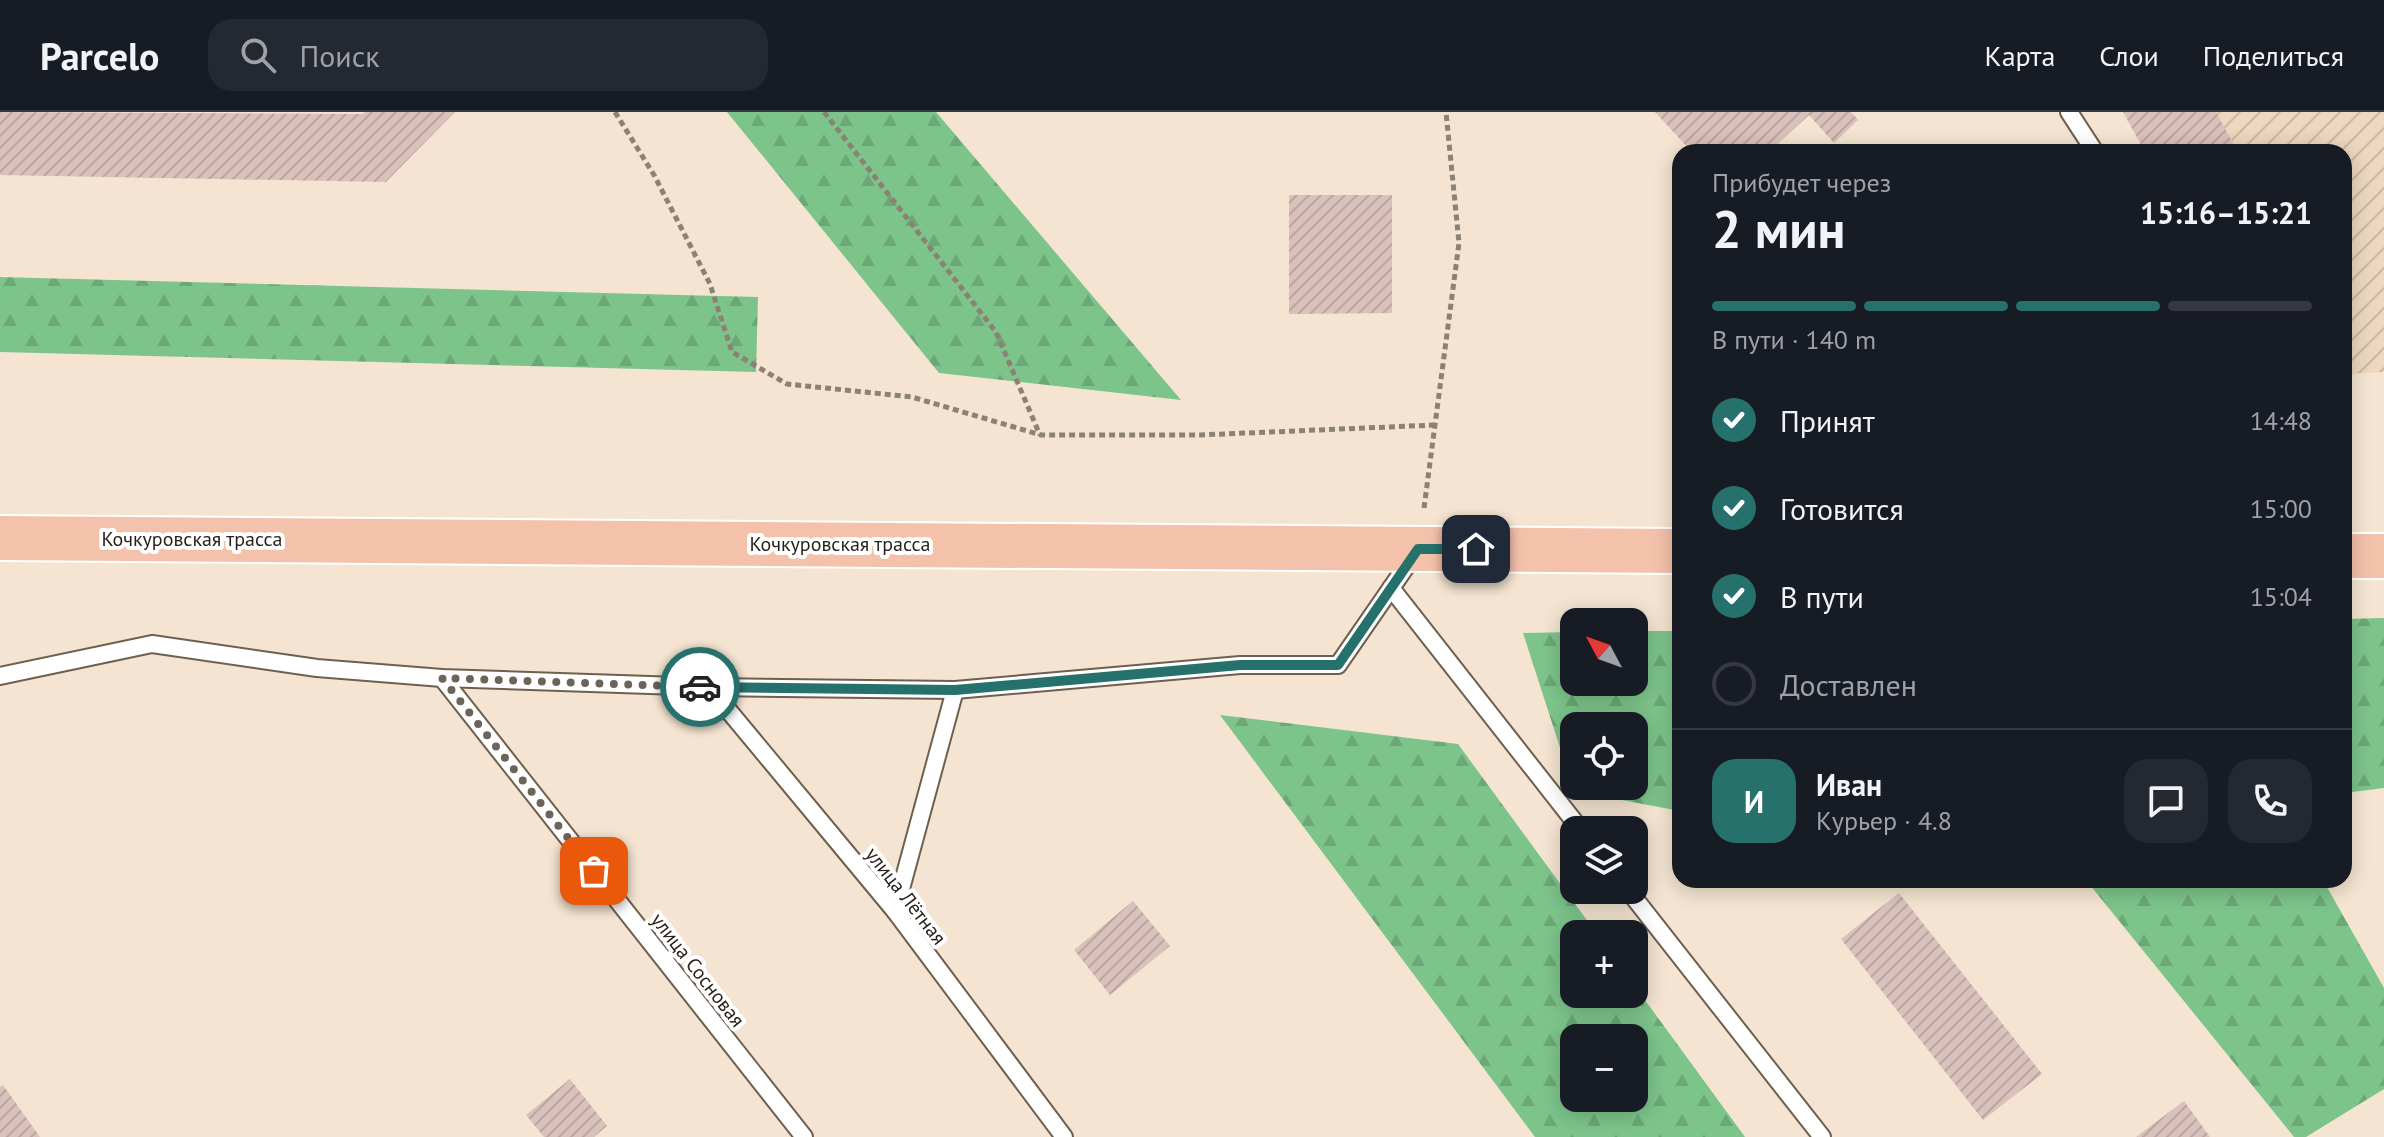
<!DOCTYPE html>
<html lang="ru">
<meta charset="utf-8">
<style>
body{margin:0;font-family:"PT Sans",sans-serif;background:#242831;color:#f1f3f6;height:100vh;display:flex;flex-direction:column;font-size:30px;white-space:nowrap}
*{box-sizing:border-box;margin:0}
p{font-size:26px;color:#9ea1a6}
.icon{flex:none;width:44px;height:44px;fill:none;stroke:currentColor;stroke-width:2;stroke-linecap:round;stroke-linejoin:round}
.map{position:relative;flex:1;overflow:hidden}
.panel{position:absolute;left:1672px;top:32px;width:680px;height:744px;display:flex;flex-direction:column;background:#171b24;border-radius:24px;box-shadow:0 4px 20px #0003}
.panel>*{flex:none}
.needle{width:52px;rotate:311deg}
.controls{position:absolute;left:1560px;top:496px;display:grid;gap:16px}
.controls a{display:grid;place-items:center;width:88px;height:88px;border-radius:16px;background:#171b24;box-shadow:0 4px 20px #0003;font-size:40px}
.pin{position:absolute;display:grid;place-items:center;width:68px;height:68px;color:#fff;margin:-34px;border-radius:16px;box-shadow:0 4px 12px #0006}
.courier{position:absolute;display:grid;place-items:center;width:80px;height:80px;margin:-40px;border:6px solid #27716d;border-radius:50%;background:#fff;color:#222;box-shadow:0 2px 10px #0007}
.headline em{font-style:normal;font-weight:600}
.headline div{display:flex;flex-direction:column-reverse}
.headline{display:flex;align-items:center;justify-content:space-between;height:136px;padding:0 40px}
h1{font-size:52px;font-weight:600;line-height:60px}
.bar{display:grid;grid-template-columns:repeat(4,1fr);gap:12px 8px;align-content:center;height:96px;padding:0 40px}
.bar i{height:10px;border-radius:6px;background:#363941}
.bar .on{background:#27716d}
.bar p{grid-column:span 4}
.line{display:flex;align-items:center;gap:20px;padding:0 40px;border-top:2px solid #363941}
.line div{flex:1}
.round{display:grid;place-items:center;flex:none;width:84px;height:84px;border-radius:24px;background:#242831}
ol{padding:0 40px;list-style:none}
li{display:flex;align-items:center;gap:24px;height:88px}
li p{margin-inline-start:auto}
li .icon{padding:8px;border-radius:50%;background:#27716d;color:#fff;stroke-width:4}
li:last-child{color:#9ea1a6}
li i{width:44px;height:44px;border:4px solid #363941;border-radius:50%}
header{display:flex;align-items:center;gap:48px;box-sizing:border-box;height:112px;padding:0 40px;background:#171b24;border-bottom:2px solid #363941}
header strong{font-size:38px}
nav{display:flex;gap:44px;margin-inline-start:auto;font-size:28px}
.search{width:560px;height:72px;background:#242831;display:flex;align-items:center;gap:20px;box-sizing:border-box;padding:0 28px;border-radius:24px;color:#9ea1a6;font-size:30px}
.map>svg:first-child{display:block}
.industrial{fill:url(#industrial-furrows)}
.forest{fill:url(#forest-firs);fill-rule:evenodd}
.building{fill:url(#building-hatch)}
.lines{fill:none;stroke-linecap:round;stroke-linejoin:round}
.lane-casing{stroke:#6e604f;stroke-width:20}
.primary-casing{stroke:#fff;stroke-width:48}
.path{stroke:#8b8174;stroke-width:5;stroke-dasharray:6 4;stroke-linecap:butt}
.lane{stroke:#fff;stroke-width:16}
.primary{stroke:#f4c1aa;stroke-width:44}
.done{stroke:#6d6459;stroke-width:8;stroke-dasharray:0 14.4}
.route{stroke:#27716d;stroke-width:10}
.labels{text-anchor:middle;dominant-baseline:central;stroke-width:8;stroke-linejoin:round;paint-order:stroke}
.street-label{font-size:20px;fill:#251f18;stroke:#fff}
</style>
<header>
<strong>Parcelo</strong>
<div class="search"><svg class="icon" aria-label="search" viewBox="0 0 24 24"><circle cx="10" cy="10" r="6"/><path d="M15 15l6 6"/></svg>Поиск</div>
<nav><a>Карта</a><a>Слои</a><a>Поделиться</a></nav>
</header>
<div class="map">
<svg width="2384" height="1025" viewBox="0 0 2384 1025">
<defs>
<pattern id="industrial-furrows" width="10" height="10" patternUnits="userSpaceOnUse" patternTransform="scale(2)"><rect width="10" height="10" fill="#edd7be"/><path d="M-1 1l2-2M0 10L10 0M9 11l2-2" fill="none" stroke="#cbb8a3"/></pattern>
<pattern id="forest-firs" width="22" height="20" patternUnits="userSpaceOnUse" patternTransform="scale(2)"><rect width="22" height="20" fill="#7dc48b"/><path d="M5 1l3.5 6h-7zM16 11l3.5 6h-7z" fill="#6ca877"/></pattern>
<pattern id="building-hatch" width="6" height="6" patternUnits="userSpaceOnUse" patternTransform="scale(2)"><rect width="6" height="6" fill="#dbc1bb"/><path d="M-1 1l2-2M0 6l6-6M5 7l2-2" fill="none" stroke="#bca5a0"/></pattern>
</defs>
<rect width="100%" height="100%" fill="#f4e4d1"/>
<!-- industrial -->
<path class="industrial" d="M 2216,0 L 2384,0 L 2384,260 L 2344,262 L 2344,40 L 2238,40 Z"/>
<!-- forest -->
<g class="forest">
<path d="M 727,0 L 936,0 L 1181,288 L 939,261 Z"/>
<path d="M 0,165 L 758,185 L 756,260 L 0,240 Z"/>
<path d="M 2384,506 L 2384,676 L 2344,681 L 2344,507 Z"/>
<path d="M 1634,519 L 1680,519 L 1680,699 L 1574,679 L 1523,521 L 1574,520 L 1574,570 L 1634,570 ZM 1574,614 L 1634,614 L 1634,674 L 1574,674 Z"/>
<path d="M 1220,603 L 1458,632 L 1597,822 L 1574,822 L 1574,882 L 1634,882 L 1634,873 L 1745,1025 L 1535,1025 ZM 1634,926 L 1634,986 L 1574,986 L 1574,926 Z"/>
<path d="M 2061,768 L 2323,768 L 2384,876 L 2384,977 L 2306,1025 L 2294,1025 L 2090,773 Z"/>
</g>
<!-- building -->
<g class="building">
<path d="M 0,0 L 363,2 L 365,0 L 455,0 L 386,70 L 0,63 Z"/>
<path d="M 1655,0 L 1851,0 L 1858,8 L 1834,31 L 1809,3 L 1769,40 L 1692,40 Z"/>
<path d="M 2123,0 L 2216,0 L 2238,40 L 2145,40 Z"/>
<path d="M 1289,83 L 1392,83 L 1392,201 L 1289,202 Z"/>
<path d="M 1899,781 L 2042,962 L 1983,1008 L 1841,827 Z"/>
<path d="M 1133,789 L 1170,834 L 1110,883 L 1074,838 Z"/>
<path d="M 570,967 L 607,1014 L 594,1025 L 544,1025 L 526,1003 Z"/>
<path d="M 3,973 L 40,1025 L 0,1025 L 0,975 Z"/>
<path d="M 2184,989 L 2210,1025 L 2136,1025 Z"/>
</g>
<g class="lines">
<!-- lane casing -->
<g class="lane-casing">
<g id="lane">
<path d="M 2069,0 L 2095,40"/>
<path d="M 1391,476 L 1581,718"/>
<path d="M 0,564 L 152,532 L 317,556 L 442,566 L 709,575 L 955,578 L 1240,553 L 1338,553 L 1414,443"/>
<path d="M 442,566 L 804,1025"/>
<path d="M 709,575 L 895,799 L 1064,1025"/>
<path d="M 1628,778 L 1822,1025"/>
<path d="M 895,799 L 955,578"/>
</g>
</g>
<!-- primary casing -->
<g class="primary-casing">
<g id="primary">
<path d="M 0,426 L 1680,439"/>
<path d="M 2344,444 L 2384,444"/>
</g>
</g>
<!-- path -->
<g class="path">
<path d="M 615,0 L 654,63 L 710,172 L 732,240 L 787,272 L 912,285 L 1041,323 L 1200,323 L 1435,313"/>
<path d="M 824,0 L 996,220 L 1040,323"/>
<path d="M 1424,396 L 1459,131 L 1446,0"/>
</g>
<!-- lane -->
<use href="#lane" class="lane"/>
<!-- primary -->
<use href="#primary" class="primary"/>
</g>
<g class="lines">
<!-- done -->
<path class="done" d="M 594,759 L 442,566 L 700,575"/>
<!-- route -->
<path class="route" d="M 700,575 L 955,578 L 1240,553 L 1338,553 L 1418,437 L 1476,437"/>
</g>
<g class="labels">
<!-- street labels -->
<g class="street-label">
<text x="192" y="427">Кочкуровская трасса</text>
<text x="840" y="432">Кочкуровская трасса</text>
<text transform="translate(906 784) rotate(52)">улица Лётная</text>
<text transform="translate(698 858) rotate(52)">улица Сосновая</text>
</g>
</g>
</svg>
<div class="controls">
<a><svg class="needle" viewBox="-14 -14 28 28"><path d="M0-13l5 13h-10z" fill="#e53935"/><path d="M0 13l5-13h-10z" fill="#9ea1a6"/></svg></a>
<a><svg class="icon" aria-label="locate" viewBox="0 0 24 24"><circle cx="12" cy="12" r="6"/><path d="M12 2v4M12 18v4M2 12h4M18 12h4"/></svg></a>
<a><svg class="icon" aria-label="layers" viewBox="0 0 24 24"><path d="M12 4l9 5-9 5-9-5zM3 14l9 5 9-5"/></svg></a>
<a>+</a>
<a>−</a>
</div>
<div class="pin" style="left:594px;top:759px;background:#ea580c"><svg class="icon" aria-label="bag" viewBox="0 0 24 24"><path d="M5 8h14l-1 12H6zM9 8a3 3 0 0 1 6 0"/></svg></div>
<div class="pin" style="left:1476px;top:437px;background:#1f2937"><svg class="icon" aria-label="home" viewBox="0 0 24 24"><path d="M3 11l9-7 9 7M6 9v11h12V9"/></svg></div>
<div class="courier" style="left:700px;top:575px"><svg class="icon" aria-label="car" viewBox="0 0 24 24"><path d="M5 17H2v-5l4-1 3-4h7l3 4 3 1v5h-3M9 17h6M6 11h13"/><circle cx="7" cy="17" r="2"/><circle cx="17" cy="17" r="2"/></svg></div>
<section class="panel">
<div class="headline"><div><h1>2 мин</h1><p>Прибудет через</p></div><em>15:16–15:21</em></div>
<div class="bar"><i class="on"></i><i class="on"></i><i class="on"></i><i></i><p>В пути · 140 m</p></div>
<ol>
<li><svg class="icon" aria-label="check" viewBox="0 0 24 24"><path d="M5 12l5 5 9-10"/></svg>Принят<p>14:48</p></li>
<li><svg class="icon" aria-label="check" viewBox="0 0 24 24"><path d="M5 12l5 5 9-10"/></svg>Готовится<p>15:00</p></li>
<li><svg class="icon" aria-label="check" viewBox="0 0 24 24"><path d="M5 12l5 5 9-10"/></svg>В пути<p>15:04</p></li>
<li><i></i>Доставлен</li>
</ol>
<div class="line" style="height:144px"><b class="round" style="background:#27716d;color:#fff">И</b><div><b>Иван</b><p>Курьер · 4.8</p></div><a class="round"><svg class="icon" aria-label="chat" viewBox="0 0 24 24"><path d="M4 5h16v11H9l-5 4z"/></svg></a><a class="round"><svg class="icon" aria-label="phone" viewBox="0 0 24 24"><path d="M5 4h4l2 5-3 2q2 4 5 5l2-3 5 2v4C11 20 4 13 5 4z"/></svg></a></div>
</section>
</div>
